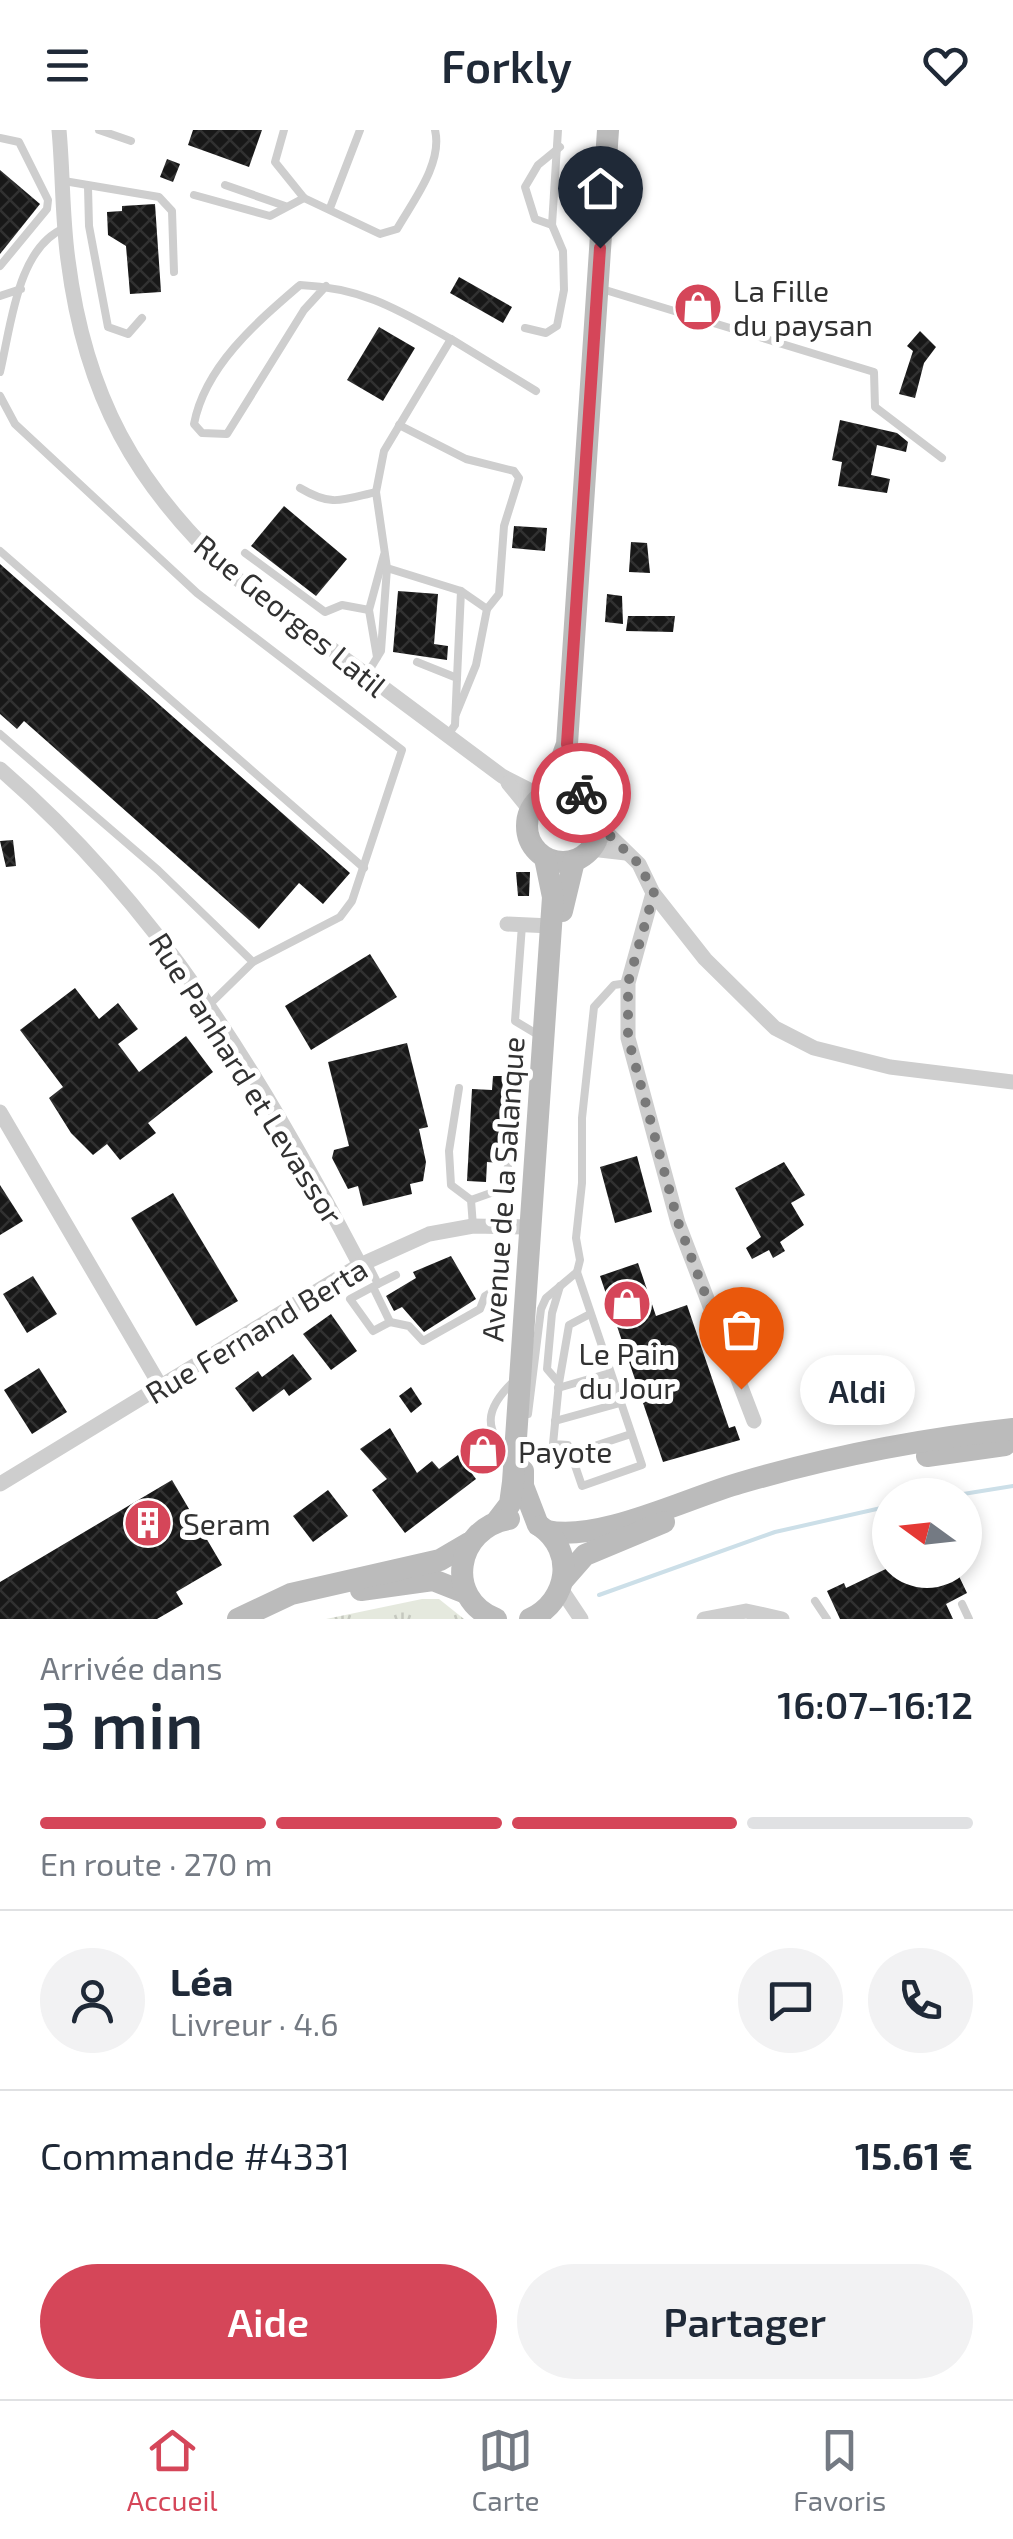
<!DOCTYPE html>
<html lang="fr">
<meta charset="utf-8">
<style>
body{margin:0;font-family:"Exo 2",sans-serif;background:#f2f2f3;color:#1f2937;height:100vh;display:flex;flex-direction:column;font-size:38px;white-space:nowrap}
*{box-sizing:border-box;margin:0}
p{font-size:32px;color:#747a83}
.icon{flex:none;width:55px;height:55px;fill:none;stroke:currentColor;stroke-width:2;stroke-linecap:round;stroke-linejoin:round}
.map{position:relative;height:1489px;overflow:hidden}
.sheet{display:flex;flex-direction:column;background:#fff;flex:1}
.sheet>*{flex:none}
.needle{width:65px;rotate:285deg}
.tools{position:absolute;left:872px;top:1348px;display:grid;gap:20px}
.tools a{display:grid;place-items:center;width:110px;height:110px;border-radius:50%;background:#fff;box-shadow:0 5px 15px #0003;font-size:50px}
.pin{position:absolute;display:grid;place-items:center;width:85px;height:85px;color:#fff;margin:-102px -42px;border-radius:50% 50% 50% 0;rotate:-45deg;box-shadow:0 0 10px #0007}
.pin .icon{rotate:45deg}
.courier{position:absolute;display:grid;place-items:center;width:100px;height:100px;margin:-50px;border:8px solid #d54659;border-radius:50%;background:#fff;color:#222;box-shadow:0 2px 12px #0007}
.bubble{position:absolute;height:70px;border-radius:35px;background:#fff;box-shadow:0 5px 15px #0003;font-size:32px;font-weight:600;line-height:70px;text-align:center}
.overview em{font-style:normal;font-weight:600}
.overview div{display:flex;flex-direction:column-reverse}
.overview{display:flex;align-items:center;justify-content:space-between;height:170px;padding:0 40px}
h1{font-size:65px;font-weight:600;line-height:75px}
.bar{display:grid;grid-template-columns:repeat(4,1fr);gap:15px 10px;align-content:center;height:120px;padding:0 40px}
.bar i{height:12px;border-radius:8px;background:#e0e1e3}
.bar .current{background:#d54659}
.bar p{grid-column:span 4}
.line{display:flex;align-items:center;gap:25px;padding:0 40px;border-top:2px solid #e0e1e3}
.line div{flex:1}
.round{display:grid;place-items:center;flex:none;width:105px;height:105px;border-radius:52px;background:#f2f2f3}
.cta{display:flex;gap:20px;margin-top:auto;padding:20px 40px}
.cta a{flex:1;height:115px;border-radius:60px;background:#d54659;color:#fff;font-size:40px;font-weight:600;line-height:115px;text-align:center}
.cta a+a{background:#f2f2f3;color:#1f2937}
header{display:flex;justify-content:space-between;align-items:center;height:130px;padding:0 40px;background:#fff;font-size:45px;font-weight:600}
.tabs{display:flex;justify-content:space-around;align-items:center;height:140px;border-top:2px solid #e0e1e3;background:#fff;font-size:28px;color:#747a83}
.tabs a{display:grid;justify-items:center;gap:5px}
.tabs .current{color:#d54659}
.map>svg:first-child{display:block}
.grass{fill:url(#grass-tufts)}
.lines{fill:none;stroke-linecap:round;stroke-linejoin:round}
.stream{stroke:#ccdfe8;stroke-width:4}
.building{fill:url(#building-cross-hatch)}
.lane{stroke:#cecece;stroke-width:8}
.street{stroke:#cecece;stroke-width:15}
.secondary{stroke:#bbb;stroke-width:22}
.done{stroke:#797979;stroke-width:10;stroke-dasharray:0 18}
.route{stroke:#d54659;stroke-width:12}
.labels{text-anchor:middle;dominant-baseline:central;stroke-width:10;stroke-linejoin:round;paint-order:stroke}
.poi-label{font-size:30px;fill:#313131;stroke:#fff;text-anchor:start}
.street-label{font-size:30px;fill:#313131;stroke:#fff}
</style>
<header><svg class="icon" aria-label="menu" viewBox="0 0 24 24"><path d="M4 6h16M4 12h16M4 18h16"/></svg>Forkly<svg class="icon" aria-label="heart" viewBox="0 0 24 24"><path d="M12 20l-8-8c-3-5 5-10 8-4 3-6 11-1 8 4z"/></svg></header>
<div class="map">
<svg width="1013" height="1489" viewBox="0 0 1013 1489">
<defs>
<pattern id="grass-tufts" width="24" height="20" patternUnits="userSpaceOnUse" patternTransform="scale(2.5)"><rect width="24" height="20" fill="#e5e9de"/><path d="M3 7l-1-3M5 7V3M7 7l1-3M15 17l-1-3M17 17v-4M19 17l1-3" fill="none" stroke="#c5c8bf"/></pattern>
<pattern id="building-cross-hatch" width="8" height="8" patternUnits="userSpaceOnUse" patternTransform="scale(2.5)"><rect width="8" height="8" fill="#181818"/><path d="M0 0l8 8M0 8l8-8" fill="none" stroke="#313131"/></pattern>
</defs>
<rect width="100%" height="100%" fill="#fff"/>
<!-- grass -->
<path class="grass" d="M 422,1469 L 439,1469 L 464,1489 L 326,1489 Z"/>
<g class="lines">
<!-- stream -->
<g class="stream">
<path d="M 957,1365 L 1013,1356"/>
<path d="M 599,1465 L 775,1402 L 890,1376"/>
</g>
</g>
<!-- building -->
<g class="building">
<path d="M 193,0 L 262,0 L 249,37 L 188,15 Z"/>
<path d="M 167,29 L 180,34 L 173,52 L 160,47 Z"/>
<path d="M 0,40 L 40,74 L 0,124 Z"/>
<path d="M 155,74 L 161,162 L 130,164 L 126,116 L 108,105 L 107,82 L 122,81 L 122,76 Z"/>
<path d="M 459,147 L 512,177 L 503,193 L 450,163 Z"/>
<path d="M 379,197 L 415,218 L 383,271 L 347,250 Z"/>
<path d="M 920,201 L 936,217 L 924,233 L 915,268 L 899,264 L 913,221 L 907,216 Z"/>
<path d="M 840,290 L 897,303 L 908,312 L 906,322 L 877,315 L 871,345 L 890,349 L 887,363 L 838,356 L 842,332 L 832,330 Z"/>
<path d="M 284,376 L 347,429 L 316,466 L 251,416 Z"/>
<path d="M 514,396 L 547,398 L 545,421 L 512,418 Z"/>
<path d="M 631,412 L 647,413 L 650,443 L 629,442 Z"/>
<path d="M 0,434 L 350,743 L 323,774 L 299,753 L 259,799 L 24,591 L 17,599 L 0,584 Z"/>
<path d="M 398,461 L 438,464 L 434,514 L 448,516 L 447,530 L 393,522 Z"/>
<path d="M 607,464 L 622,466 L 623,494 L 605,492 Z"/>
<path d="M 628,486 L 675,486 L 673,502 L 626,501 Z"/>
<path d="M 13,710 L 16,736 L 6,737 L 0,711 Z"/>
<path d="M 516,742 L 530,742 L 529,766 L 518,766 Z"/>
<path d="M 370,824 L 397,867 L 311,920 L 285,876 Z"/>
<path d="M 75,858 L 99,889 L 118,873 L 138,899 L 118,914 L 139,942 L 186,906 L 213,942 L 148,993 L 156,1003 L 120,1030 L 107,1014 L 93,1025 L 71,1003 L 49,968 L 63,957 L 20,900 Z"/>
<path d="M 407,913 L 428,997 L 419,999 L 426,1032 L 423,1051 L 410,1054 L 412,1064 L 363,1076 L 358,1056 L 348,1059 L 332,1028 L 334,1020 L 349,1016 L 328,932 Z"/>
<path d="M 493,946 L 504,946 L 502,960 L 508,961 L 501,1033 L 487,1032 L 486,1052 L 467,1051 L 472,959 L 492,960 Z"/>
<path d="M 637,1026 L 652,1082 L 615,1093 L 600,1037 Z"/>
<path d="M 784,1032 L 805,1065 L 791,1073 L 804,1095 L 780,1112 L 785,1121 L 773,1128 L 769,1120 L 752,1129 L 746,1118 L 761,1107 L 735,1058 Z"/>
<path d="M 0,1055 L 23,1091 L 0,1105 Z"/>
<path d="M 173,1063 L 238,1171 L 196,1196 L 131,1088 Z"/>
<path d="M 451,1126 L 476,1169 L 424,1202 L 402,1177 L 394,1181 L 386,1166 L 416,1148 L 413,1142 Z"/>
<path d="M 638,1133 L 656,1186 L 687,1175 L 729,1298 L 735,1296 L 740,1310 L 663,1332 L 600,1146 Z"/>
<path d="M 33,1146 L 57,1184 L 27,1203 L 3,1164 Z"/>
<path d="M 331,1184 L 357,1221 L 331,1240 L 303,1204 Z"/>
<path d="M 293,1224 L 312,1249 L 289,1266 L 284,1259 L 253,1282 L 235,1258 L 258,1241 L 262,1247 Z"/>
<path d="M 39,1238 L 67,1282 L 32,1304 L 4,1260 Z"/>
<path d="M 411,1257 L 422,1274 L 411,1283 L 399,1266 Z"/>
<path d="M 390,1298 L 417,1343 L 432,1331 L 439,1339 L 458,1325 L 476,1349 L 405,1403 L 372,1360 L 387,1349 L 360,1319 Z"/>
<path d="M 172,1350 L 222,1435 L 176,1462 L 183,1474 L 157,1489 L 0,1489 L 0,1452 Z"/>
<path d="M 328,1360 L 348,1386 L 313,1412 L 293,1386 Z"/>
<path d="M 890,1437 L 956,1440 L 967,1463 L 946,1474 L 953,1489 L 840,1489 L 827,1461 L 844,1453 L 846,1458 Z"/>
</g>
<g class="lines">
<!-- lane -->
<g class="lane">
<path d="M 99,0 L 131,11"/>
<path d="M 284,0 L 275,32 L 304,68 L 380,104 L 397,99 C 413,71 443,33 435,0"/>
<path d="M 0,8 L 19,12 L 48,70 L 47,79 L 0,136"/>
<path d="M 64,51 L 159,67 L 172,81 L 174,142"/>
<path d="M 225,55 L 285,76"/>
<path d="M 88,57 L 89,96 L 108,197 L 128,204 L 142,188"/>
<path d="M 194,65 L 270,86 L 304,68"/>
<path d="M 330,78 L 360,0"/>
<path d="M 552,95 L 535,89 L 525,57 L 538,35 L 560,17"/>
<path d="M 326,156 L 304,180 L 227,304 L 202,303 L 194,294 C 205,236 257,192 300,155 C 364,158 397,179 451,209"/>
<path d="M 602,159 L 874,242 L 875,277 L 942,328"/>
<path d="M 0,166 L 21,159"/>
<path d="M 525,198 L 546,203 L 557,196 L 564,160 L 563,121 L 552,95 L 558,0"/>
<path d="M 0,242 C 11,197 17,117 65,98"/>
<path d="M 0,266 L 15,294 L 197,463 L 402,620 L 352,771 L 340,787 L 253,832"/>
<path d="M 399,295 L 466,329 L 514,341 L 519,348 L 504,396 L 499,464 L 487,479"/>
<path d="M 300,358 C 332,377 342,370 376,362"/>
<path d="M 0,421 L 364,738"/>
<path d="M 245,423 L 325,482 L 342,475 L 369,480"/>
<path d="M 387,438 L 376,362 L 384,321 L 451,209 L 536,261"/>
<path d="M 377,527 L 369,480 L 384,425"/>
<path d="M 417,532 L 457,548 L 455,595 L 447,606"/>
<path d="M 367,544 L 381,521 L 387,438 L 461,461 L 457,548"/>
<path d="M 456,584 L 476,535 L 487,479 L 461,461"/>
<path d="M 0,604 L 158,740 L 253,832 L 209,875"/>
<path d="M 522,795 L 515,891 L 540,906"/>
<path d="M 459,958 L 449,1021 L 451,1055 L 471,1070 L 473,1096"/>
<path d="M 471,1070 L 505,1058 L 516,975 L 515,936"/>
<path d="M 367,1132 L 378,1154 L 350,1169 L 373,1201 L 390,1192 L 409,1196 L 423,1211 L 480,1179 L 485,1166 L 507,1152"/>
<path d="M 378,1154 L 396,1145"/>
<path d="M 560,1156 L 552,1183 L 547,1239 L 559,1253 L 553,1314 L 568,1315 L 582,1356 L 642,1335 L 577,1142"/>
<path d="M 373,1157 L 390,1192"/>
<path d="M 559,1253 L 569,1195 L 590,1184"/>
<path d="M 558,1258 L 610,1243"/>
<path d="M 528,1284 L 541,1179 L 546,1168 L 577,1142 L 580,1130 L 576,1108 L 582,1053 L 582,988 L 594,877 L 614,855 L 628,853"/>
<path d="M 555,1291 L 620,1273"/>
<path d="M 573,1323 L 631,1304"/>
<path d="M 509,1329 C 485,1298 483,1281 513,1252"/>
<path d="M 815,1471 L 827,1489"/>
<path d="M 962,1474 L 969,1489"/>
</g>
<!-- street -->
<g class="street">
<path d="M 59,0 C 63,43 62,87 68,130 C 85,265 135,356 235,447 L 502,646 L 541,666"/>
<path d="M 0,639 C 161,778 262,948 360,1135"/>
<path d="M 508,653 L 530,680"/>
<path d="M 600,696 L 639,734 L 653,763 L 705,829 L 775,898 L 814,918 L 890,937 L 1013,952"/>
<path d="M 591,719 L 626,723"/>
<path d="M 653,763 L 628,853 L 628,908 L 678,1093 L 754,1291"/>
<path d="M 507,794 L 551,796"/>
<path d="M 0,982 L 161,1257"/>
<path d="M 0,1354 L 360,1135 L 429,1104 L 473,1096 L 529,1097"/>
<path d="M 561,1459 L 581,1489"/>
<path d="M 704,1489 L 746,1481 L 782,1489"/>
</g>
<!-- secondary -->
<g class="secondary">
<circle cx="563" cy="696" r="36"/>
<path d="M 550,661 L 567,614 L 608,0"/>
<path d="M 562,781 L 574,731"/>
<path d="M 927,1326 L 1005,1315"/>
<path d="M 523,1341 L 523,1356 L 538,1395"/>
<path d="M 497,1391 L 510,1374 L 513,1352 L 553,767 L 545,728"/>
<path d="M 547,1401 C 600,1412 687,1368 740,1353 C 829,1327 921,1309 1013,1299"/>
<path d="M 564,1449 L 585,1425 L 664,1392"/>
<path d="M 361,1460 L 433,1450 L 466,1463"/>
<path d="M 238,1489 L 291,1464 L 440,1430 L 469,1413"/>
<path d="M 496,1489 C 443,1468 456,1398 509,1389"/>
<path d="M 530,1489 C 569,1471 576,1421 540,1396"/>
</g>
</g>
<g class="lines">
<!-- done -->
<path class="done" d="M 581,663 L 595,677 L 600,696 L 639,734 L 654,763 L 628,853 L 628,908 L 678,1092 L 741,1259"/>
<!-- route -->
<path class="route" d="M 581,663 L 567,614 L 600,118"/>
</g>
<!-- icons -->
<defs>
<g id="shop-disc" transform="scale(2.5)"><circle r="9.5" fill="#d54659" stroke="#fff"/><path d="M-5-2.5h2.3a2.7 3.5 0 0 1 5.4 0H5L5.5 6h-11ZM-1.5-2.5h3a1.5 2.3 0 0 0-3 0Z" fill="#fff"/></g>
<g id="building-disc" transform="scale(2.5)"><circle r="9.5" fill="#d54659" stroke="#fff"/><path d="M-4-6H4V6H1V3H-1V6H-4ZM-2.5-4.3h1.7v1.8h-1.7ZM.8-4.3h1.7v1.8H.8ZM-2.5-1h1.7V.8h-1.7ZM.8-1h1.7V.8H.8Z" fill="#fff"/></g>
</defs>
<g fill-rule="evenodd">
<use href="#shop-disc" x="698" y="177"/>
<use href="#shop-disc" x="627" y="1174"/>
<use href="#shop-disc" x="483" y="1321"/>
<use href="#building-disc" x="148" y="1393"/>
</g>
<g class="labels">
<!-- poi labels -->
<g class="poi-label">
<text x="733" y="160">La Fille<tspan x="733" dy="34">du paysan</tspan></text>
<text x="627" y="1223" text-anchor="middle">Le Pain<tspan x="627" dy="34">du Jour</tspan></text>
<text x="518" y="1321">Payote</text>
<text x="183" y="1393">Seram</text>
</g>
<!-- street labels -->
<g class="street-label">
<text transform="translate(291 485) rotate(39)">Rue Georges Latil</text>
<text transform="translate(247 948) rotate(58)">Rue Panhard et Levassor</text>
<text transform="translate(502 1059) rotate(-86)">Avenue de la Salanque</text>
<text transform="translate(256 1200) rotate(-31)">Rue Fernand Berta</text>
</g>
</g>
</svg>
<div class="tools">
<a><svg class="needle" viewBox="-14 -14 28 28"><path d="M0-13l5 13h-10z" fill="#e53935"/><path d="M0 13l5-13h-10z" fill="#747a83"/></svg></a>
</div>
<div class="pin" style="left:741px;top:1259px;background:#ea580c"><svg class="icon" aria-label="bag" viewBox="0 0 24 24"><path d="M5 8h14l-1 12H6zM9 8a3 3 0 0 1 6 0"/></svg></div>
<div class="pin" style="left:600px;top:118px;background:#1f2937"><svg class="icon" aria-label="home" viewBox="0 0 24 24"><path d="M3 11l9-7 9 7M6 9v11h12V9"/></svg></div>
<div class="courier" style="left:581px;top:663px"><svg class="icon" aria-label="bike" viewBox="0 0 24 24"><circle cx="6" cy="16" r="4"/><circle cx="18" cy="16" r="4"/><path d="M6 16l4-8h5l3 8M10 8l3 8H6M13 5h3"/></svg></div>
<div class="bubble" style="left:800px;top:1225px;width:115px">Aldi</div>
</div>
<section class="sheet">
<div class="overview"><div><h1>3 min</h1><p>Arrivée dans</p></div><em>16:07–16:12</em></div>
<div class="bar"><i class="current"></i><i class="current"></i><i class="current"></i><i></i><p>En route · 270 m</p></div>
<div class="line" style="height:180px"><a class="round"><svg class="icon" aria-label="person" viewBox="0 0 24 24"><circle cx="12" cy="8" r="4"/><path d="M4 21q1-7 8-7t8 7"/></svg></a><div><b>Léa</b><p>Livreur · 4.6</p></div><a class="round"><svg class="icon" aria-label="chat" viewBox="0 0 24 24"><path d="M4 5h16v11H9l-5 4z"/></svg></a><a class="round"><svg class="icon" aria-label="phone" viewBox="0 0 24 24"><path d="M5 4h4l2 5-3 2q2 4 5 5l2-3 5 2v4C11 20 4 13 5 4z"/></svg></a></div>
<div class="line" style="height:130px"><div>Commande #4331</div><b>15.61 €</b></div>
<div class="cta"><a>Aide</a><a>Partager</a></div>
</section>
<nav class="tabs">
<a class="current"><svg class="icon" aria-label="home" viewBox="0 0 24 24"><path d="M3 11l9-7 9 7M6 9v11h12V9"/></svg>Accueil</a>
<a><svg class="icon" aria-label="map" viewBox="0 0 24 24"><path d="M3 6l6-2 6 2 6-2v14l-6 2-6-2-6 2zM9 4v14M15 6v14"/></svg>Carte</a>
<a><svg class="icon" aria-label="saved" viewBox="0 0 24 24"><path d="M7 4h10v16l-5-4-5 4z"/></svg>Favoris</a>
</nav>
